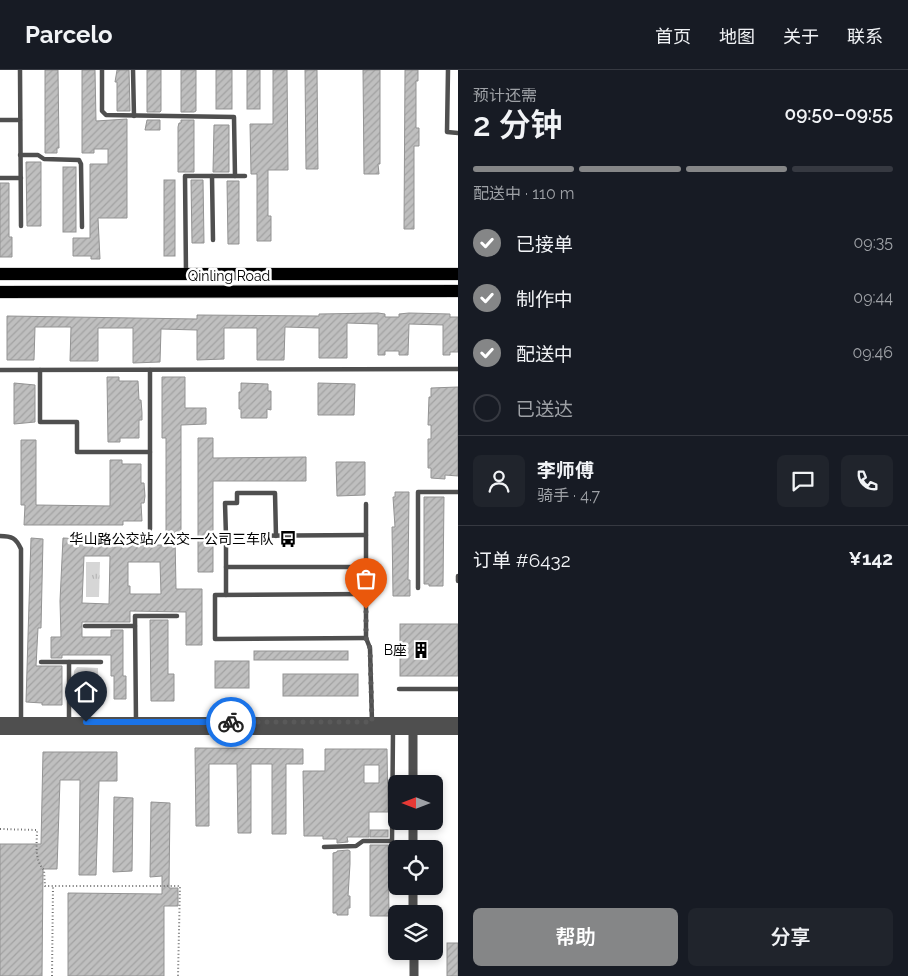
<!DOCTYPE html>
<html lang="zh">
<meta charset="utf-8">
<style>
body{margin:0;font-family:Raleway,"Noto Sans SC",sans-serif;background:#20242c;color:#f1f3f6;height:100vh;display:flex;flex-direction:column;font-size:19px;white-space:nowrap}
*{box-sizing:border-box;margin:0}
p{font-size:16px;color:#9ea1a6}
.icon{flex:none;width:28px;height:28px;fill:none;stroke:currentColor;stroke-width:2;stroke-linecap:round;stroke-linejoin:round}
.map{position:relative;flex:1;overflow:hidden}
.sheet{display:flex;flex-direction:column;background:#171b24;width:450px}
.sheet>*{flex:none}
.needle{width:32px;rotate:270deg}
.fabs{position:absolute;left:388px;top:705px;display:grid;gap:10px}
.fabs a{display:grid;place-items:center;width:55px;height:55px;border-radius:8px;background:#171b24;box-shadow:0 2px 8px #0003;font-size:25px}
.pin{position:absolute;display:grid;place-items:center;width:42px;height:42px;color:#fff;margin:-51px -21px;border-radius:50% 50% 50% 0;rotate:-45deg;box-shadow:0 0 5px #0007}
.pin .icon{rotate:45deg}
.courier{position:absolute;display:grid;place-items:center;width:50px;height:50px;margin:-25px;border:4px solid #1a73e8;border-radius:50%;background:#fff;color:#222;box-shadow:0 1px 6px #0007}
.head em{font-style:normal;font-weight:600}
.head div{display:flex;flex-direction:column-reverse}
.head{display:flex;align-items:center;justify-content:space-between;height:85px;padding:0 15px}
h1{font-size:32px;font-weight:600;line-height:38px}
.bar{display:grid;grid-template-columns:repeat(4,1fr);gap:8px 5px;align-content:center;height:60px;padding:0 15px}
.bar i{height:6px;border-radius:4px;background:#363941}
.bar .current{background:#858687}
.bar p{grid-column:span 4}
.line{display:flex;align-items:center;gap:12px;padding:0 15px;border-top:1px solid #363941}
.line div{flex:1}
.round{display:grid;place-items:center;flex:none;width:52px;height:52px;border-radius:8px;background:#20242c}
ol{padding:0 15px;list-style:none}
li{display:flex;align-items:center;gap:15px;height:55px}
li p{margin-inline-start:auto}
li .icon{padding:5px;border-radius:50%;background:#858687;color:#fff;stroke-width:4}
li:last-child{color:#9ea1a6}
li i{width:28px;height:28px;border:2px solid #363941;border-radius:50%}
.primary-button{display:flex;gap:10px;margin-top:auto;padding:10px 15px}
.primary-button a{flex:1;height:58px;border-radius:8px;background:#858687;color:#fff;font-size:20px;font-weight:600;line-height:58px;text-align:center}
.primary-button a+a{background:#20242c;color:#f1f3f6}
header{display:flex;align-items:center;gap:30px;box-sizing:border-box;height:70px;padding:0 25px;background:#171b24;border-bottom:1px solid #363941}
header strong{font-size:24px}
nav{display:flex;gap:28px;margin-inline-start:auto;font-size:18px}
main{display:flex;flex:1;min-height:0}
.map>svg:first-child{display:block}
.grass{fill:url(#grass-tufts)}
.building{fill:url(#building-hatch);stroke:#939393;fill-rule:evenodd}
.lines{fill:none;stroke-linecap:round;stroke-linejoin:round}
.primary-casing{stroke:#dbdbdb;stroke-width:14}
.path{stroke:#717171;stroke-width:2;stroke-dasharray:1 2.5;stroke-linecap:butt}
.service{stroke:#4f4f4f;stroke-width:4.5}
.minor{stroke:#4f4f4f;stroke-width:9}
.tertiary{stroke:#4f4f4f;stroke-width:10}
.primary{stroke:#000;stroke-width:12}
.done{stroke:#595959;stroke-width:5;stroke-dasharray:0 9}
.route{stroke:#1a73e8;stroke-width:6}
.labels{text-anchor:middle;dominant-baseline:central;stroke-width:5;stroke-linejoin:round;paint-order:stroke}
.street-label{font-size:14px;fill:#000;stroke:#fff}
.poi-label{font-size:14px;fill:#000;stroke:#fff;text-anchor:end}
</style>
<header>
<strong>Parcelo</strong>
<nav><a>首页</a><a>地图</a><a>关于</a><a>联系</a></nav>
</header>
<main>
<div class="map">
<svg width="458" height="906" viewBox="0 0 458 906">
<defs>
<pattern id="grass-tufts" width="24" height="20" patternUnits="userSpaceOnUse" patternTransform="scale(1.25)"><rect width="24" height="20" fill="#d6d6d6"/><path d="M3 7l-1-3M5 7V3M7 7l1-3M15 17l-1-3M17 17v-4M19 17l1-3" fill="none" stroke="#b6b6b6"/></pattern>
<pattern id="building-hatch" width="6" height="6" patternUnits="userSpaceOnUse" patternTransform="scale(1.25)"><rect width="6" height="6" fill="#bfbfbf"/><path d="M-1 1l2-2M0 6l6-6M5 7l2-2" fill="none" stroke="#a2a2a2"/></pattern>
</defs>
<rect width="100%" height="100%" fill="#fff"/>
<!-- grass -->
<g class="grass">
<path d="M 86,492 L 100,492 L 99,527 L 86,527 Z"/>
<path d="M 77,597 L 98,598 L 98,622 L 75,622 L 74,620 L 74,601 Z"/>
</g>
<!-- building -->
<g class="building">
<path d="M 45,0 L 58,0 L 59,78 L 57,78 L 57,83 L 45,83 Z"/>
<path d="M 82,0 L 95,0 L 96,51 L 127,49 L 127,148 L 98,148 L 100,189 L 91,189 L 91,186 L 73,186 L 73,168 L 90,168 L 90,94 L 108,94 L 108,79 L 94,79 L 94,83 L 82,83 Z"/>
<path d="M 117,0 L 129,0 L 130,41 L 117,41 L 117,12 L 115,12 Z"/>
<path d="M 147,0 L 161,0 L 161,41 L 160,42 L 147,42 Z"/>
<path d="M 181,0 L 196,0 L 196,41 L 194,42 L 181,42 Z"/>
<rect x="216" y="0" width="16" height="39"/>
<rect x="247" y="0" width="13" height="39"/>
<path d="M 273,0 L 287,0 L 288,100 L 268,100 L 268,146 L 271,146 L 271,171 L 257,171 L 257,104 L 251,104 L 250,54 L 273,54 Z"/>
<path d="M 305,0 L 317,0 L 318,99 L 306,99 Z"/>
<path d="M 363,0 L 380,0 L 380,94 L 378,94 L 379,104 L 364,104 Z"/>
<path d="M 405,0 L 418,0 L 418,11 L 416,11 L 416,58 L 419,58 L 419,76 L 414,76 L 414,159 L 404,159 Z"/>
<path d="M 147,50 L 160,50 L 160,60 L 145,60 Z"/>
<path d="M 181,50 L 194,50 L 194,102 L 178,102 L 178,57 L 179,53 L 181,53 Z"/>
<path d="M 214,55 L 229,55 L 229,102 L 213,102 Z"/>
<path d="M 26,92 L 41,92 L 41,156 L 27,156 Z"/>
<rect x="63" y="97" width="13" height="65"/>
<rect x="164" y="110" width="11" height="76"/>
<path d="M 191,110 L 203,110 L 204,173 L 192,173 Z"/>
<path d="M 227,111 L 239,111 L 239,174 L 228,174 Z"/>
<path d="M 0,113 L 9,113 L 9,167 L 12,167 L 12,187 L 0,187 Z"/>
<path d="M 378,243 L 385,244 L 385,247 L 399,247 L 399,244 L 409,243 L 450,244 L 450,247 L 458,247 L 458,282 L 450,282 L 450,285 L 443,285 L 443,255 L 409,254 L 408,285 L 399,285 L 399,281 L 385,281 L 385,285 L 378,285 L 378,254 L 347,253 L 347,288 L 319,288 L 319,258 L 285,257 L 284,290 L 257,290 L 257,258 L 224,258 L 224,289 L 197,290 L 197,260 L 161,259 L 160,292 L 133,293 L 133,258 L 98,258 L 98,291 L 70,291 L 71,257 L 35,257 L 34,290 L 7,290 L 7,246 L 197,249 L 197,245 L 319,246 L 319,244 Z"/>
<path d="M 107,307 L 119,307 L 119,311 L 138,311 L 139,330 L 141,330 L 142,343 L 142,350 L 139,350 L 139,368 L 120,368 L 120,372 L 108,372 Z"/>
<path d="M 162,307 L 185,307 L 185,338 L 206,338 L 206,354 L 181,355 L 181,466 L 175,466 L 176,519 L 202,519 L 202,575 L 186,575 L 186,542 L 130,541 L 130,552 L 82,552 L 82,567 L 111,567 L 111,560 L 123,560 L 123,606 L 126,606 L 126,629 L 114,629 L 114,606 L 111,606 L 111,585 L 62,585 L 62,588 L 51,588 L 51,567 L 61,567 L 60,531 L 63,468 L 84,469 L 84,472 L 110,472 L 110,469 L 128,469 L 128,475 L 166,475 L 166,368 L 162,368 ZM 84,486 L 110,486 L 109,534 L 82,533 ZM 128,492 L 160,492 L 161,524 L 130,524 L 130,516 L 128,516 Z"/>
<path d="M 14,313 L 35,315 L 35,352 L 14,354 Z"/>
<path d="M 241,313 L 268,314 L 268,321 L 271,321 L 271,340 L 267,339 L 267,348 L 241,348 L 241,339 L 239,339 L 239,322 L 241,322 Z"/>
<path d="M 318,313 L 355,314 L 354,345 L 318,345 Z"/>
<path d="M 458,317 L 458,406 L 445,405 L 445,409 L 431,408 L 431,398 L 428,398 L 428,369 L 431,369 L 431,355 L 428,355 L 429,327 L 431,327 L 431,318 Z"/>
<path d="M 198,368 L 213,368 L 213,388 L 306,387 L 306,411 L 213,411 L 213,502 L 198,502 Z"/>
<path d="M 21,370 L 36,370 L 36,435 L 110,436 L 110,390 L 122,390 L 122,394 L 141,394 L 141,413 L 144,413 L 145,426 L 144,433 L 141,433 L 142,451 L 123,451 L 123,455 L 24,455 L 25,435 L 21,435 Z"/>
<path d="M 336,392 L 365,392 L 365,425 L 337,426 Z"/>
<path d="M 395,422 L 409,422 L 408,510 L 410,510 L 410,526 L 393,526 L 392,457 L 395,457 L 393,427 L 395,427 Z"/>
<path d="M 424,427 L 444,427 L 443,516 L 429,516 L 429,514 L 424,514 Z"/>
<path d="M 31,468 L 43,469 L 41,558 L 38,558 L 36,596 L 62,596 L 62,635 L 42,635 L 42,633 L 26,632 Z"/>
<path d="M 150,550 L 168,550 L 168,604 L 174,604 L 174,631 L 151,631 Z"/>
<rect x="400" y="554" width="58" height="52"/>
<rect x="254" y="581" width="94" height="9"/>
<rect x="215" y="591" width="34" height="27"/>
<rect x="283" y="604" width="75" height="22"/>
<path d="M 195,678 L 303,679 L 303,694 L 286,694 L 286,764 L 272,764 L 272,694 L 251,694 L 251,763 L 238,763 L 237,694 L 209,694 L 209,756 L 196,756 Z"/>
<path d="M 325,679 L 387,679 L 388,742 L 369,742 L 369,767 L 347,767 L 348,772 L 337,773 L 337,769 L 323,769 L 323,766 L 304,766 L 303,701 L 325,701 ZM 364,695 L 379,695 L 379,713 L 364,713 Z"/>
<path d="M 43,682 L 117,682 L 117,711 L 99,711 L 96,805 L 79,805 L 80,710 L 60,710 L 57,799 L 43,799 L 42,906 L 0,906 L 0,774 L 41,774 Z"/>
<path d="M 114,727 L 133,728 L 132,801 L 113,802 Z"/>
<path d="M 151,732 L 170,733 L 169,818 L 178,818 L 178,836 L 164,836 L 164,906 L 68,906 L 68,823 L 162,824 L 162,806 L 150,807 Z"/>
<rect x="370" y="760" width="18" height="7"/>
<path d="M 370,775 L 388,775 L 389,846 L 370,846 Z"/>
<path d="M 348,780 L 350,781 L 350,794 L 348,826 L 350,826 L 350,838 L 348,838 L 348,845 L 337,845 L 337,843 L 333,843 L 333,783 L 337,782 L 337,781 Z"/>
<rect x="447" y="873" width="11" height="33"/>
</g>
<g class="lines">
<!-- primary casing -->
<g class="primary-casing">
<g id="primary">
<path d="M 0,204 L 458,204"/>
<path d="M 0,222 L 458,221"/>
</g>
</g>
<!-- path -->
<g class="path">
<path d="M 0,759 L 37,760 C 37,773 34,790 44,800 L 45,816 L 180,816 L 178,906"/>
<path d="M 52,906 L 53,816"/>
</g>
<!-- service -->
<g class="service">
<path d="M 20,0 L 21,156"/>
<path d="M 102,0 L 102,41 L 106,45 L 234,47 L 235,106"/>
<path d="M 133,0 L 134,46"/>
<path d="M 448,0 L 447,62 L 458,63"/>
<path d="M 0,50 L 20,50"/>
<path d="M 20,85 L 38,85 L 44,89 L 79,90 L 81,94 L 82,157"/>
<path d="M 212,106 L 213,170"/>
<path d="M 0,108 L 21,108"/>
<path d="M 186,203 L 185,106 L 245,106"/>
<path d="M 0,300 L 458,299"/>
<path d="M 40,300 L 40,352 L 77,352 L 77,382 L 150,382"/>
<path d="M 150,300 L 150,459"/>
<path d="M 366,434 L 366,568 L 370,578 L 372,652"/>
<path d="M 0,466 C 12,466 16,468 21,479 L 21,652"/>
<path d="M 226,466 L 225,433 L 237,433 L 237,423 L 275,423 L 276,466"/>
<path d="M 226,497 L 366,497"/>
<path d="M 458,511 L 458,506"/>
<path d="M 418,518 L 418,422 L 458,422"/>
<path d="M 366,524 L 215,525 L 215,569 L 366,568"/>
<path d="M 226,525 L 226,466 L 366,465"/>
<path d="M 85,556 L 135,556"/>
<path d="M 41,592 L 101,592"/>
<path d="M 69,592 L 69,651"/>
<path d="M 399,619 L 458,619"/>
<path d="M 136,652 L 135,546 L 177,546"/>
<path d="M 324,777 L 356,776 L 363,771 L 392,771 L 393,660"/>
</g>
<!-- minor -->
<g class="minor">
<path d="M 413,660 L 413,714"/>
<path d="M 413,751 L 413,779"/>
<path d="M 413,816 L 413,844"/>
<path d="M 414,881 L 414,906"/>
</g>
<!-- tertiary -->
<g class="tertiary">
<path d="M 0,652 L 458,652"/>
<path d="M 0,660 L 458,660"/>
</g>
<!-- primary -->
<use href="#primary" class="primary"/>
</g>
<g class="lines">
<!-- done -->
<path class="done" d="M 231,652 L 372,652 L 370,578 L 366,568 L 366,539"/>
<!-- route -->
<path class="route" d="M 86,652 L 231,652"/>
</g>
<!-- icons -->
<defs>
<g id="bus-bare" transform="scale(1.35)"><path d="M-5-6H5V4H4V6H2V4H-2V6H-4V4H-5ZM-3.5-4V0h7V-4ZM-3.5 1.2v1.5H-2V1.2ZM2 1.2v1.5H3.5V1.2Z" fill="#000" stroke="#fff" stroke-width="2.5" paint-order="stroke"/></g>
<g id="building-bare" transform="scale(1.35)"><path d="M-4-6H4V6H1V3H-1V6H-4ZM-2.5-4.3h1.7v1.8h-1.7ZM.8-4.3h1.7v1.8H.8ZM-2.5-1h1.7V.8h-1.7ZM.8-1h1.7V.8H.8Z" fill="#000" stroke="#fff" stroke-width="2.5" paint-order="stroke"/></g>
</defs>
<g fill-rule="evenodd">
<use href="#bus-bare" x="288" y="469"/>
<use href="#building-bare" x="421" y="580"/>
</g>
<g class="labels">
<!-- street labels -->
<g class="street-label">
<text x="229" y="206">Qinling Road</text>
</g>
<!-- poi labels -->
<g class="poi-label">
<text x="274" y="469">华山路公交站/公交一公司三车队</text>
<text x="407" y="580">B座</text>
</g>
</g>
</svg>
<div class="fabs">
<a><svg class="needle" viewBox="-14 -14 28 28"><path d="M0-13l5 13h-10z" fill="#e53935"/><path d="M0 13l5-13h-10z" fill="#9ea1a6"/></svg></a>
<a><svg class="icon" aria-label="locate" viewBox="0 0 24 24"><circle cx="12" cy="12" r="6"/><path d="M12 2v4M12 18v4M2 12h4M18 12h4"/></svg></a>
<a><svg class="icon" aria-label="layers" viewBox="0 0 24 24"><path d="M12 4l9 5-9 5-9-5zM3 14l9 5 9-5"/></svg></a>
</div>
<div class="pin" style="left:366px;top:539px;background:#ea580c"><svg class="icon" aria-label="bag" viewBox="0 0 24 24"><path d="M5 8h14l-1 12H6zM9 8a3 3 0 0 1 6 0"/></svg></div>
<div class="pin" style="left:86px;top:652px;background:#1f2937"><svg class="icon" aria-label="home" viewBox="0 0 24 24"><path d="M3 11l9-7 9 7M6 9v11h12V9"/></svg></div>
<div class="courier" style="left:231px;top:652px"><svg class="icon" aria-label="bike" viewBox="0 0 24 24"><circle cx="6" cy="16" r="4"/><circle cx="18" cy="16" r="4"/><path d="M6 16l4-8h5l3 8M10 8l3 8H6M13 5h3"/></svg></div>
</div>
<section class="sheet">
<div class="head"><div><h1>2 分钟</h1><p>预计还需</p></div><em>09:50–09:55</em></div>
<div class="bar"><i class="current"></i><i class="current"></i><i class="current"></i><i></i><p>配送中 · 110 m</p></div>
<ol>
<li><svg class="icon" aria-label="check" viewBox="0 0 24 24"><path d="M5 12l5 5 9-10"/></svg>已接单<p>09:35</p></li>
<li><svg class="icon" aria-label="check" viewBox="0 0 24 24"><path d="M5 12l5 5 9-10"/></svg>制作中<p>09:44</p></li>
<li><svg class="icon" aria-label="check" viewBox="0 0 24 24"><path d="M5 12l5 5 9-10"/></svg>配送中<p>09:46</p></li>
<li><i></i>已送达</li>
</ol>
<div class="line" style="height:90px"><a class="round"><svg class="icon" aria-label="person" viewBox="0 0 24 24"><circle cx="12" cy="8" r="4"/><path d="M4 21q1-7 8-7t8 7"/></svg></a><div><b>李师傅</b><p>骑手 · 4.7</p></div><a class="round"><svg class="icon" aria-label="chat" viewBox="0 0 24 24"><path d="M4 5h16v11H9l-5 4z"/></svg></a><a class="round"><svg class="icon" aria-label="phone" viewBox="0 0 24 24"><path d="M5 4h4l2 5-3 2q2 4 5 5l2-3 5 2v4C11 20 4 13 5 4z"/></svg></a></div>
<div class="line" style="height:65px"><div>订单 #6432</div><b>¥142</b></div>
<div class="primary-button"><a>帮助</a><a>分享</a></div>
</section>
</main>
